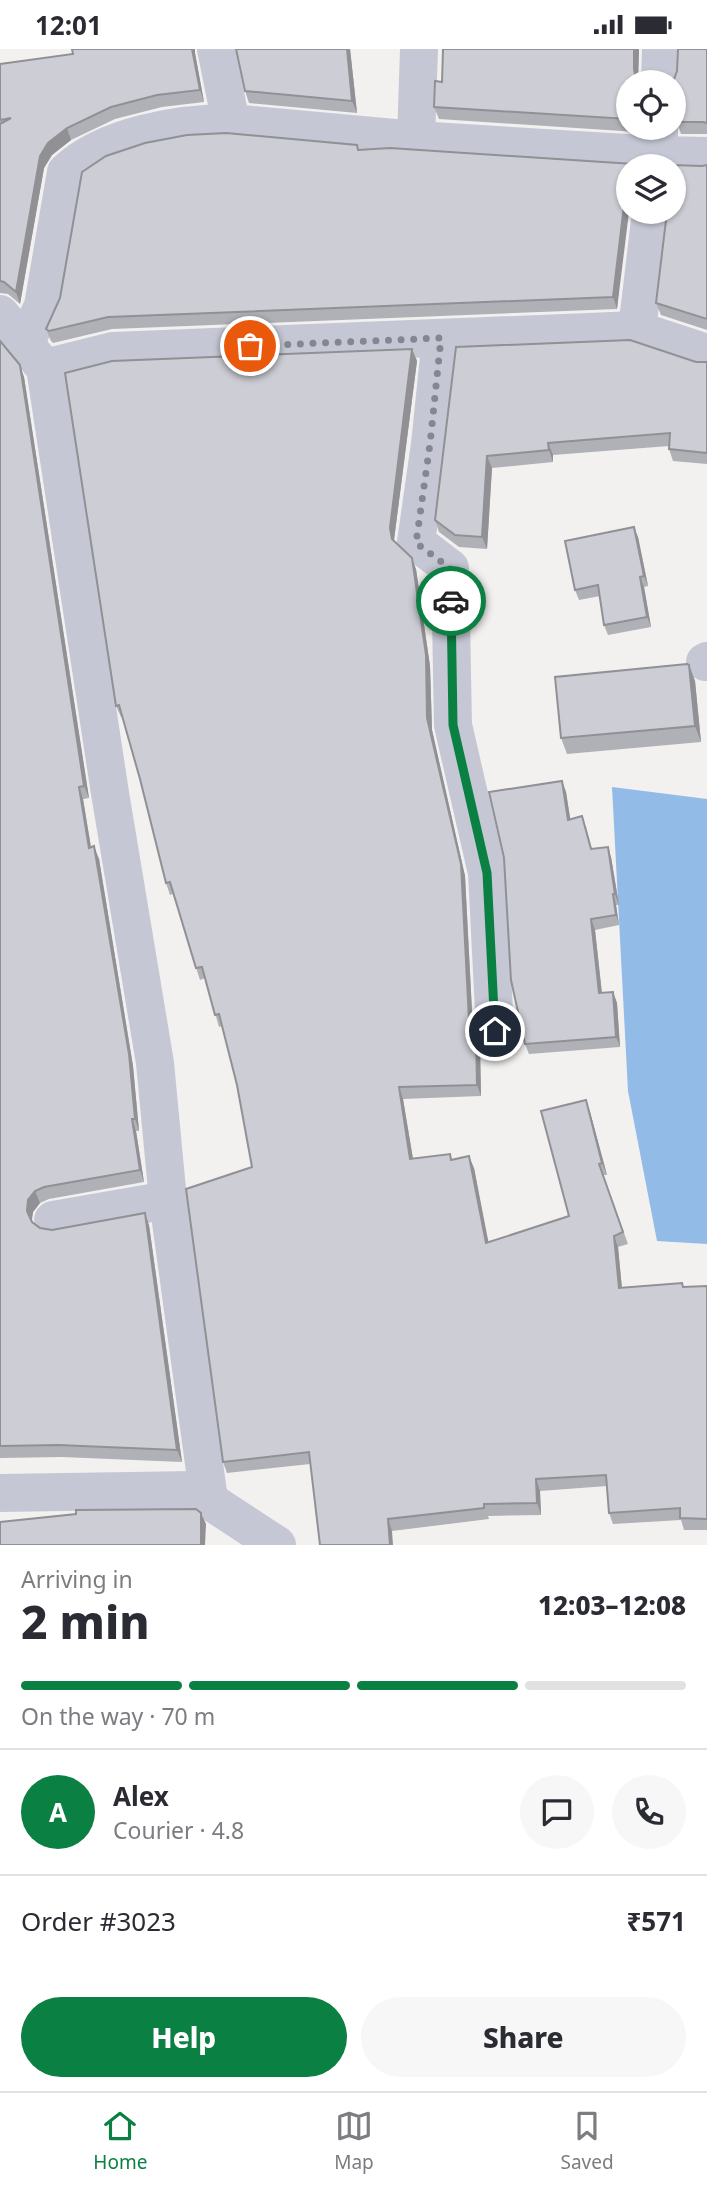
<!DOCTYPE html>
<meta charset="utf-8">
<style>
body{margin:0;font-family:"Noto Sans",sans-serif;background:#f7f7f7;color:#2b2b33;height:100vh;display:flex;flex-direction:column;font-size:26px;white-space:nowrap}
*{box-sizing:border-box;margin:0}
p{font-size:23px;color:#7c7c81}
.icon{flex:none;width:38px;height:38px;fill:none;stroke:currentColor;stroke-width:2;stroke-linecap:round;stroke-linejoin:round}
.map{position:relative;height:1496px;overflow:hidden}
.panel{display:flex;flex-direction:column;background:#fff;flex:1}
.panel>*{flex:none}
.buttons{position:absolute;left:616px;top:21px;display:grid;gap:14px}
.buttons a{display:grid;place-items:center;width:70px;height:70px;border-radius:50%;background:#fff;box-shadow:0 2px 5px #0004;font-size:35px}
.pin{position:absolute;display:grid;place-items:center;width:60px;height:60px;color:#fff;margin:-30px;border:4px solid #fff;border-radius:50%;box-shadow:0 2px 7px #0007}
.courier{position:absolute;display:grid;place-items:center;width:70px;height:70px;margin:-35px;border:5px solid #0b8043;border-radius:50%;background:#fff;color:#222;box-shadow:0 2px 9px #0007}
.head em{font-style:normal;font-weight:800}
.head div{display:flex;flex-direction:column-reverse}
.head{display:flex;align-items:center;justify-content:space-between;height:119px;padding:0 21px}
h1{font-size:46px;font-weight:800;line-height:52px}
.bar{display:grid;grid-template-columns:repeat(4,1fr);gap:10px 7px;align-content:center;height:84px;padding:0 21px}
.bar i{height:9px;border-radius:5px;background:#e1e1e2}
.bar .current{background:#0b8043}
.bar p{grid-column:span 4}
.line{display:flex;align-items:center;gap:18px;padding:0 21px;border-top:2px solid #e1e1e2}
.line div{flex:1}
.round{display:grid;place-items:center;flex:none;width:74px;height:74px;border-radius:37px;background:#f7f7f7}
.cta{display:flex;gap:14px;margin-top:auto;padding:14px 21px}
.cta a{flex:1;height:80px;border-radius:42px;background:#0b8043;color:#fff;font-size:28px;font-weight:800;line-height:80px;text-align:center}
.cta a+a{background:#f7f7f7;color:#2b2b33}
.status{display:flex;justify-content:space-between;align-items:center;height:49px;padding:0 35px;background:#fff;direction:ltr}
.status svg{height:19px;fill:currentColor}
.tab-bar{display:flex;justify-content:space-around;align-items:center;height:98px;border-top:2px solid #e1e1e2;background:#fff;font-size:19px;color:#7c7c81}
.tab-bar a{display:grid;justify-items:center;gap:4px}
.tab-bar .current{color:#0b8043}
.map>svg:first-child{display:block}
.water{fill:#92bbe7}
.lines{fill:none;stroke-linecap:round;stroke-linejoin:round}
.minor{stroke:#c5c8d4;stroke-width:38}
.wall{fill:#b0b1b7}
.shaded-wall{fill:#909095}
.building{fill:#cdced5;stroke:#909095;stroke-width:2}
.done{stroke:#848690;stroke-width:7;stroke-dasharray:0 12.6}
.route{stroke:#0b8043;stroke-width:9}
</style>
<div class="status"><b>12:01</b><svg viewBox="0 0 49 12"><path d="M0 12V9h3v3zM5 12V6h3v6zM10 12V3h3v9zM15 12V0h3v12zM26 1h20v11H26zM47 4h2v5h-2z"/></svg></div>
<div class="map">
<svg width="707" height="1496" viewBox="0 0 707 1496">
<rect width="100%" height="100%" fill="#f2f1f0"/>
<!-- water -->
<path class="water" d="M 612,738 L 707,750 L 707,1195 L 657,1192 L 628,1042 Z"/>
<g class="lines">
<!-- minor -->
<g class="minor">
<path d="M 216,0 L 231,74 L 416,91 L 659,106 L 657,117"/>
<path d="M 660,33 L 661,0"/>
<path d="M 659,79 L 659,106 L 707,107"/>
<path d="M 416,91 L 419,0"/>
<path d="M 0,265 L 45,319 L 110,744 L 155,1014 L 168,1151 L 209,1451"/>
<path d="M 637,281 L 651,163"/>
<path d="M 441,289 L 430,395 L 416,493 L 450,519 L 453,676 L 487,824 L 495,982"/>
<path d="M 25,295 L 43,257 L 66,123 C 105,86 179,74 231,74"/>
<path d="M 45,319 L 113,302 L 637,281 L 707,304"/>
<path d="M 705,613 L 707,612"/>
<path d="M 53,1171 L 168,1151"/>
<path d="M 0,1444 L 193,1441 L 277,1496"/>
</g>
</g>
<!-- wall -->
<g class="wall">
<path d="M 72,0 L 195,0 L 195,4 L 204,53 L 162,58 L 115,70 L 71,91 L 52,106 L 44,119 L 20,255 L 8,245 L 0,244 L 0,15 L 73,5 Z"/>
<path d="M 350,0 L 357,64 L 249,54 L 245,42 Z"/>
<path d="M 443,0 L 639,0 L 638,33 L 628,33 L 628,79 L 638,79 L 637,83 L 439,70 L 434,58 L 442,33 Z"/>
<path d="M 707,0 L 707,85 L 681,85 L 674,64 L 674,33 Z"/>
<path d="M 357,96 L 359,101 L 628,117 L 617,260 L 112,280 L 53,294 L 51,292 L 46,280 Z"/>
<path d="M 707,116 L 707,281 L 661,266 L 656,254 L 702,117 Z"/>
<path d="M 0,292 L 24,328 L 89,749 L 83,750 L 91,798 L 99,810 L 133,1017 L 139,1082 L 136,1082 L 144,1133 L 49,1150 L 40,1154 L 33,1163 L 32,1172 L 40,1179 L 52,1181 L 149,1176 L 182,1413 L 62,1408 L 0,1409 Z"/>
<path d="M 456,298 L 707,313 L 707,415 L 673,412 L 669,400 L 669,397 L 553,406 L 553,413 L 492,419 L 487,500 L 459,498 L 439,483 L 435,471 Z"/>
<path d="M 412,300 L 417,312 L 394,491 L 395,493 L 416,520 L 430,617 L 432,681 L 465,827 L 473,980 L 480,997 L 481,1047 L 403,1050 L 413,1110 L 450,1105 L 452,1111 L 474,1119 L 488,1194 L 569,1167 L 590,1063 L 607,1126 L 603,1126 L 628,1195 L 618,1198 L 622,1239 L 707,1237 L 707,1481 L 684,1481 L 681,1471 L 613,1475 L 609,1464 L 607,1437 L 540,1442 L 541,1466 L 488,1467 L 489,1470 L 392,1482 L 310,1415 L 227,1424 L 223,1413 L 252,1118 L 237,1036 L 222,977 L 219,978 L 205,929 L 200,931 L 173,845 L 170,846 L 166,834 L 140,730 L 122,668 L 121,668 L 116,657 Z"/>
<path d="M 638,488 L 648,537 L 644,538 L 651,578 L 608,586 L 604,576 L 600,547 L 579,551 L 575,541 Z"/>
<path d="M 689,616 L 695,632 L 701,693 L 567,705 L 561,689 Z"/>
<path d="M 562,732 L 566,743 L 570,770 L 586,778 L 592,800 L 611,808 L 619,856 L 616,856 L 619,876 L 595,881 L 602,944 L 613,943 L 617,954 L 620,998 L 529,1005 L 525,995 Z"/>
</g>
<!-- shaded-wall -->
<g class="shaded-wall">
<path d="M 192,0 L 195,0 L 195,4 L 204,53 L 200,41 Z"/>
<path d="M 347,0 L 350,0 L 357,64 L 352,52 Z"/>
<path d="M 634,0 L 639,0 L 638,33 L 637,33 L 634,20 Z"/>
<path d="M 67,79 L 71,91 L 52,106 L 44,119 L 20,255 L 16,243 L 40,107 L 48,94 Z"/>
<path d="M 628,140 L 629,163 L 617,260 L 613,248 L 625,148 Z"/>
<path d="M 412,300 L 417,312 L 394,491 L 396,502 L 392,490 L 390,479 Z"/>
<path d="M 20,316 L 24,328 L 89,749 L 84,737 Z"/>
<path d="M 548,394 L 553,406 L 553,413 L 549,401 Z"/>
<path d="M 487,407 L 492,419 L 487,500 L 482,488 Z"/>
<path d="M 634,478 L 638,488 L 648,537 L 644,527 Z"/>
<path d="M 412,509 L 416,520 L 430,617 L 432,681 L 465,827 L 473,983 L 469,971 L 427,669 Z"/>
<path d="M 640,528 L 644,538 L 651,578 L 647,568 Z"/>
<path d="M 689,616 L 695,632 L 701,693 L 695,677 Z"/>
<path d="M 562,732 L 566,743 L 572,781 L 568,771 Z"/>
<path d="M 79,738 L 83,750 L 93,811 L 89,799 Z"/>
<path d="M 94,797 L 99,810 L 133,1017 L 139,1082 L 135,1070 Z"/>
<path d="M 608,798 L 611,808 L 619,856 L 615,845 Z"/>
<path d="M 613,845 L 616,856 L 619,876 L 616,866 Z"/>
<path d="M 591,870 L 595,881 L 603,955 L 599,944 Z"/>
<path d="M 613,943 L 617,954 L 620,998 L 616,988 Z"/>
<path d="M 476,985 L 480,997 L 481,1047 L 477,1036 Z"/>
<path d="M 399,1038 L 403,1050 L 415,1122 L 410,1110 Z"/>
<path d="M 586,1051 L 590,1063 L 607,1126 L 602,1114 Z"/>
<path d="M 132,1070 L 136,1082 L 144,1133 L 140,1121 Z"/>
<path d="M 469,1107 L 474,1119 L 491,1206 L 486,1194 Z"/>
<path d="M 35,1142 L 40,1154 L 33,1163 L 31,1174 L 27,1162 L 28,1151 Z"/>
<path d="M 145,1164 L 149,1176 L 182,1413 L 177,1401 Z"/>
<path d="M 614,1187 L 618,1198 L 623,1251 L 619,1239 Z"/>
<path d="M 536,1430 L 540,1442 L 541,1466 L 537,1454 Z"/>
<path d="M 201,1464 L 206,1475 L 205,1496 L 201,1496 Z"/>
<path d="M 388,1470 L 392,1482 L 393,1496 L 390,1496 Z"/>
</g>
<!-- building -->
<g class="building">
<path d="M 72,0 L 192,0 L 200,41 L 157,46 L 111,58 L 67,79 L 48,94 L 40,107 L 16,243 L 4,233 L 0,232 L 0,75 L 11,69 L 0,71 L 0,15 L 73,5 Z"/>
<path d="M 236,0 L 347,0 L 352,52 L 245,42 Z"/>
<path d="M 443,0 L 634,0 L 634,20 L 636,31 L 638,33 L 628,33 L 628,70 L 434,58 L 435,32 L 442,33 Z"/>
<path d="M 678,0 L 707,0 L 707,74 L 703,73 L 676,73 L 674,59 L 673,33 L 677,22 Z"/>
<path d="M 226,84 L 357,96 L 358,101 L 390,99 L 633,115 L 635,117 L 628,117 L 628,140 L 625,148 L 613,248 L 108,268 L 49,282 L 46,280 L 60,249 L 82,123 L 106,107 L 145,94 L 187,86 Z"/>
<path d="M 671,116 L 702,117 L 707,116 L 707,270 L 656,254 L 667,163 L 674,163 L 674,117 L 670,117 Z"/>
<path d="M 630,291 L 696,313 L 707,313 L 707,404 L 669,400 L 670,384 L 548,394 L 549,401 L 487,407 L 482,488 L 455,486 L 435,471 L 456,298 Z"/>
<path d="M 0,292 L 20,316 L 84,737 L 79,738 L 89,799 L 94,797 L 129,1005 L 135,1070 L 132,1070 L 140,1121 L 44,1138 L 35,1142 L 28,1151 L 27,1162 L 32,1173 L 40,1179 L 52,1181 L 145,1164 L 177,1401 L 58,1396 L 0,1397 Z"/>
<path d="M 412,300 L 390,479 L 392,490 L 412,509 L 426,606 L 427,669 L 461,815 L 469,971 L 476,985 L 477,1036 L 399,1038 L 410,1110 L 450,1105 L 451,1111 L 469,1107 L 486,1194 L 569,1167 L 541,1062 L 586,1051 L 602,1114 L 599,1115 L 623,1183 L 614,1187 L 619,1239 L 682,1234 L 683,1238 L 707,1237 L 707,1470 L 680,1469 L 680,1459 L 609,1464 L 606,1426 L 536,1430 L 537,1454 L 484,1455 L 484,1459 L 388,1470 L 390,1496 L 320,1496 L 309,1403 L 223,1413 L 186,1140 L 252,1118 L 237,1036 L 219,965 L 215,966 L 202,918 L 196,919 L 170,833 L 166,834 L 140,730 L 119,656 L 116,657 L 65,324 L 112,312 Z"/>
<path d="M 634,478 L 644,527 L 640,528 L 647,568 L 604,576 L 598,536 L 575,541 L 565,492 Z"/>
<path d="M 687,615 L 689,616 L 695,677 L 561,689 L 555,628 Z"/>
<path d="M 562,732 L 568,771 L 582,767 L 591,800 L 608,798 L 615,845 L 613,845 L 616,866 L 591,870 L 599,944 L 613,943 L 616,988 L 525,995 L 511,931 L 504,809 L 489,743 Z"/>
<path d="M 196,1460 L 201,1464 L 201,1496 L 0,1496 L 0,1473 L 76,1465 L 76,1461 Z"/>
</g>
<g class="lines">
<!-- done -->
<path class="done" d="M 250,297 L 441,289 L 430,395 L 416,494 L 450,519 L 451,552"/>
<!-- route -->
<path class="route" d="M 451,552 L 453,676 L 487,824 L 495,982"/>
</g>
</svg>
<div class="buttons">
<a><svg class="icon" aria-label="locate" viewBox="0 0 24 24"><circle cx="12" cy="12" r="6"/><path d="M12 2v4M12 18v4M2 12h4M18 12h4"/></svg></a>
<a><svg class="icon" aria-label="layers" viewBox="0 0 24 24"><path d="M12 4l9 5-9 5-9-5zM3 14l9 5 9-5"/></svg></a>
</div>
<div class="pin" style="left:250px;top:297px;background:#ea580c"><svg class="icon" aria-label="bag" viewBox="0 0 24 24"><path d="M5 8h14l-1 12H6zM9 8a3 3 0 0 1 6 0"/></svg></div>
<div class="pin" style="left:495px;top:982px;background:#1f2937"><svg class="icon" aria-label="home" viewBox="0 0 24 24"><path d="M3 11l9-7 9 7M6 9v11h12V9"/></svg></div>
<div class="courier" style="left:451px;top:552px"><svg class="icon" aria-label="car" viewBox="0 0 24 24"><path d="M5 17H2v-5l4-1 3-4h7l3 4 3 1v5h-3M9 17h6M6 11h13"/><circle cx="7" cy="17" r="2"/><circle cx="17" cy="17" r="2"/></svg></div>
</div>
<section class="panel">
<div class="head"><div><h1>2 min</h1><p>Arriving in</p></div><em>12:03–12:08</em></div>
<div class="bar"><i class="current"></i><i class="current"></i><i class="current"></i><i></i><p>On the way · 70 m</p></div>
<div class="line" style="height:126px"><b class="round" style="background:#0b8043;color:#fff">A</b><div><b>Alex</b><p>Courier · 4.8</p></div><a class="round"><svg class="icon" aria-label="chat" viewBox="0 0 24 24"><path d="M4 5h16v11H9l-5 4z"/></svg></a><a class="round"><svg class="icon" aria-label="phone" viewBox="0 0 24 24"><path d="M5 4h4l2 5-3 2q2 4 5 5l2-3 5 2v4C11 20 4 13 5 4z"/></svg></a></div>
<div class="line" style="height:91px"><div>Order #3023</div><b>₹571</b></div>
<div class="cta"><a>Help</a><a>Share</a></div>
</section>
<nav class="tab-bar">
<a class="current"><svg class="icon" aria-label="home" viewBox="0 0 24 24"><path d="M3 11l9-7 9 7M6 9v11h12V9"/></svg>Home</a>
<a><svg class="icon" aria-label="map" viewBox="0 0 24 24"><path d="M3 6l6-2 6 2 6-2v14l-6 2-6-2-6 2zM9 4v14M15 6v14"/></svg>Map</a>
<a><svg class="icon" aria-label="saved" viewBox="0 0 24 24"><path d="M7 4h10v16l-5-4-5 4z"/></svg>Saved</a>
</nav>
